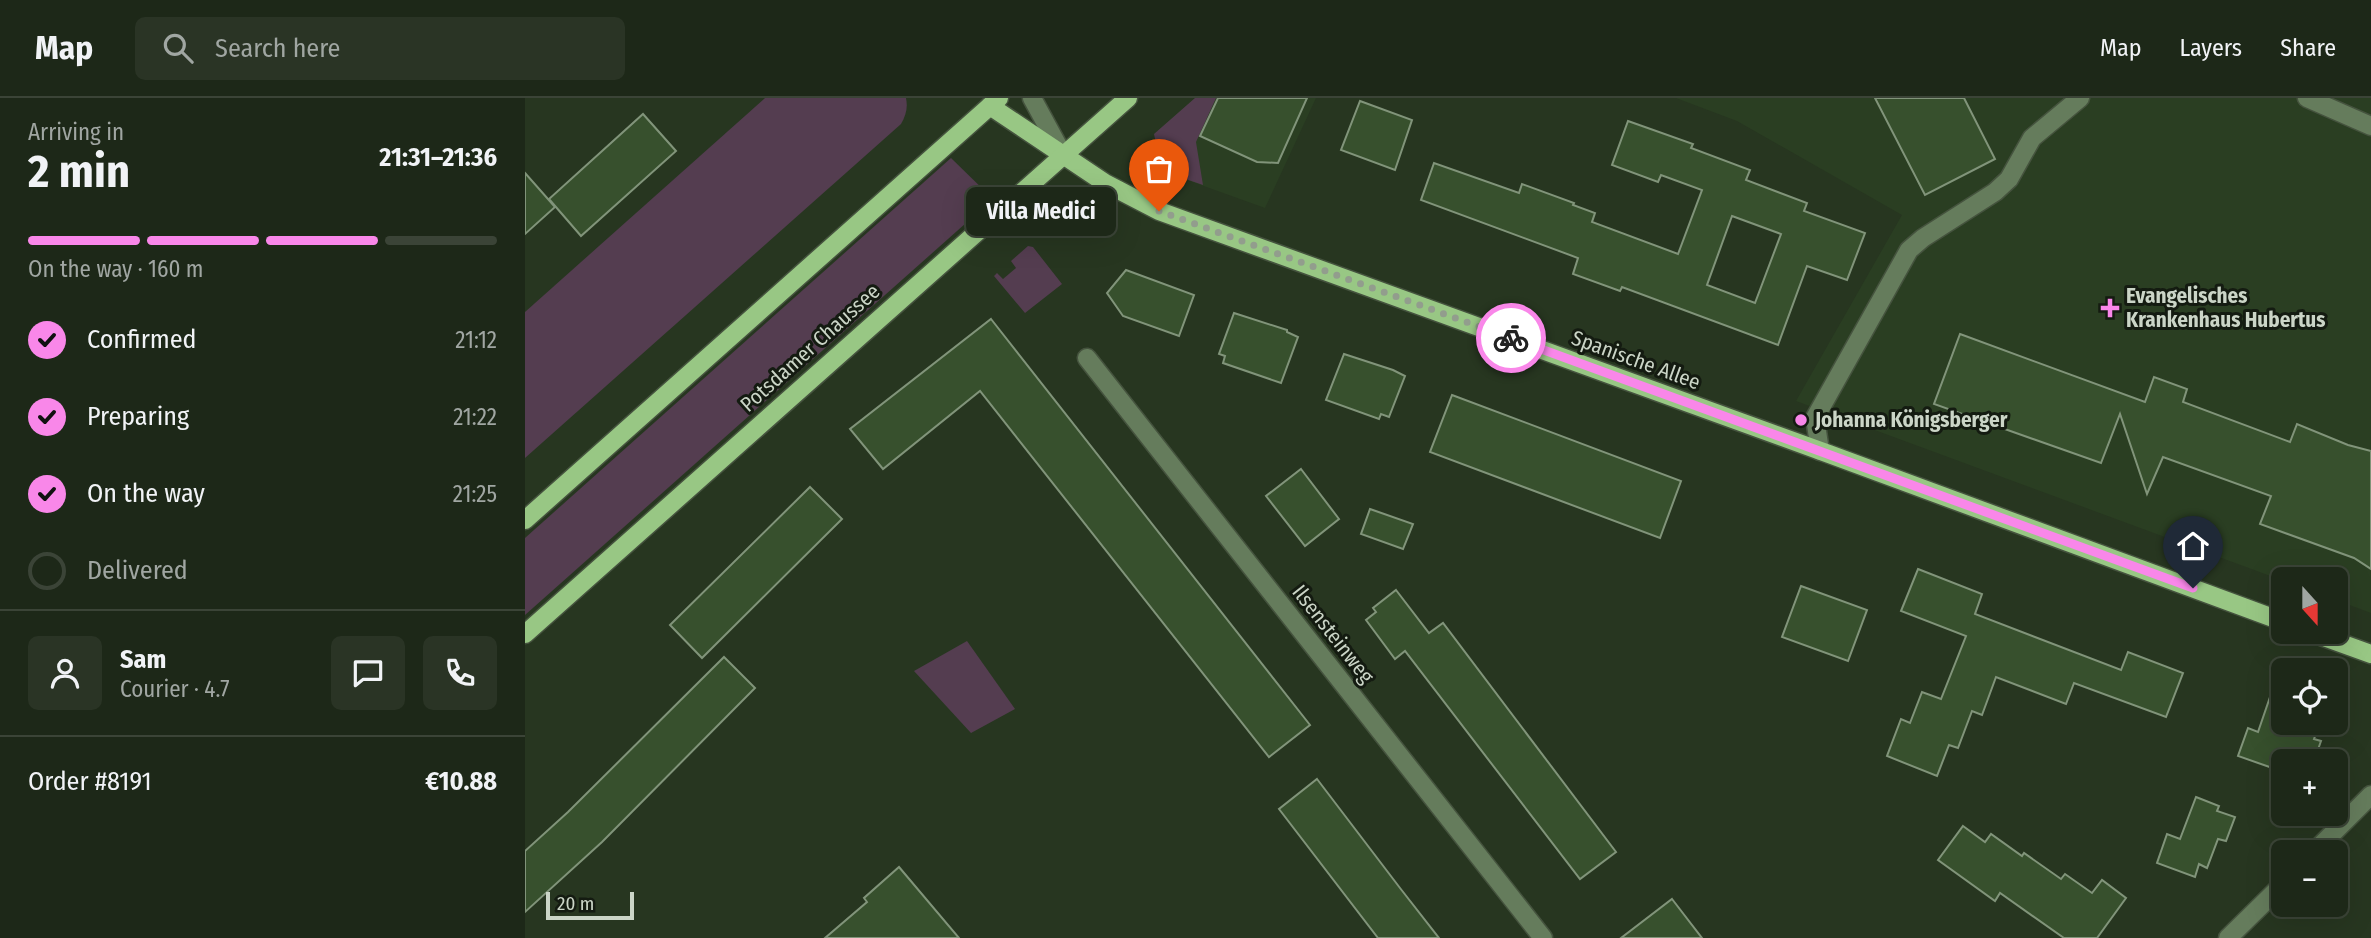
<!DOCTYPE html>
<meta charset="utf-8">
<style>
body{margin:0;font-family:"Fira Sans Condensed",sans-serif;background:#2a3425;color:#f1f3f6;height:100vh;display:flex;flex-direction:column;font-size:26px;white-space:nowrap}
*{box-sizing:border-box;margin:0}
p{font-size:23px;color:#a0a6a2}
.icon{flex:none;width:38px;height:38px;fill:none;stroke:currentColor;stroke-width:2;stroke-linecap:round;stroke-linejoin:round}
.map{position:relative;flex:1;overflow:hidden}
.panel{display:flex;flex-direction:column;background:#1d2818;width:525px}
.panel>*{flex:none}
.needle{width:46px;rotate:159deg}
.tools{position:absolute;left:1746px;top:469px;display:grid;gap:14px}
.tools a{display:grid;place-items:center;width:77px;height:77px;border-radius:10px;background:#1d2818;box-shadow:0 7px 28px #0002,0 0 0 2px #3b4437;font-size:35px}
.scale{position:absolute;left:21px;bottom:18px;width:88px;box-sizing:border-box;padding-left:7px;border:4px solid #cbd5c7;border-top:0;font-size:19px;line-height:24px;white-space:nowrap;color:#cbd5c7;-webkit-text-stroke:5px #141b11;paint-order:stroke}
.pin{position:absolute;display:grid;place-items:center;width:60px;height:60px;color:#fff;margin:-72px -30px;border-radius:50% 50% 50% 0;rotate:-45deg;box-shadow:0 0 7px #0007}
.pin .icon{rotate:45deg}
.courier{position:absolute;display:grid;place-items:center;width:70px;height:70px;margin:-35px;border:5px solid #f987e9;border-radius:50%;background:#fff;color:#222;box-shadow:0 2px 9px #0007}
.bubble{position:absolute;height:49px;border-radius:10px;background:#1d2818;box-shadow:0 7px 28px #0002,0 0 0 2px #3b4437;font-size:23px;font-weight:700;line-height:49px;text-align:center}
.headline em{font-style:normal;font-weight:700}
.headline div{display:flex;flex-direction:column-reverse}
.headline{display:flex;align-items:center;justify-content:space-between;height:119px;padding:0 28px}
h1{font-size:46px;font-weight:700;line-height:52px}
.bar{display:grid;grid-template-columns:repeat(4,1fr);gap:10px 7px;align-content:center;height:84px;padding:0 28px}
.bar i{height:9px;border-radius:5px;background:#3b4437}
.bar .on{background:#f987e9}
.bar p{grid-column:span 4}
.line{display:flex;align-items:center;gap:18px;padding:0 28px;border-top:2px solid #3b4437}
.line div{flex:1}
.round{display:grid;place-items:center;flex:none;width:74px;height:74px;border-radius:10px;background:#2a3425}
ol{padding:0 28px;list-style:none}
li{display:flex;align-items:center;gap:21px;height:77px}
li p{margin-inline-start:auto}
li .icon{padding:7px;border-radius:50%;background:#f987e9;color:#111;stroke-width:4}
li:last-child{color:#a0a6a2}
li i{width:38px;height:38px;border:4px solid #3b4437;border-radius:50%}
header{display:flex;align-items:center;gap:42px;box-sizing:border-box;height:98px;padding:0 35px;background:#1d2818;border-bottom:2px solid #3b4437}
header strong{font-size:33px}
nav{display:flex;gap:38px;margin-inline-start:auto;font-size:24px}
.search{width:490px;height:63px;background:#2a3425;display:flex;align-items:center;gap:18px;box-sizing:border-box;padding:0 24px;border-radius:10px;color:#a0a6a2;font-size:26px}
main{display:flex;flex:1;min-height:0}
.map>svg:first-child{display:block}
.built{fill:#2a3e22}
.green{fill:#543d50}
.building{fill:#37502d;stroke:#81947a;stroke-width:2;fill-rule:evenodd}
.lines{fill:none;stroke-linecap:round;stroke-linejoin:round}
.minor-casing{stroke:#45533e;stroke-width:21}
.major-casing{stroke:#45533e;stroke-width:21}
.minor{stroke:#657c5c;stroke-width:18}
.major{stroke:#98c784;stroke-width:18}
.done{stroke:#929d8d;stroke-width:7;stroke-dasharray:0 12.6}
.route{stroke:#f987e9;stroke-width:9}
.poi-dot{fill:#f987e9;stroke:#141b11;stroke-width:2.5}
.labels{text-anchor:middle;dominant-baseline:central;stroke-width:6;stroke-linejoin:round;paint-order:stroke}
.poi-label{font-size:21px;font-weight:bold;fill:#cbd5c7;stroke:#141b11;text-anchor:start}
.street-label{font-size:21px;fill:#cbd5c7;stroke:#141b11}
</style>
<header>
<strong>Map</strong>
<div class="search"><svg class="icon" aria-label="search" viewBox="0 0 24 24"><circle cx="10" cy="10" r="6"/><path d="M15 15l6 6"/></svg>Search here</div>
<nav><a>Map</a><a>Layers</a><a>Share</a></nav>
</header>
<main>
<section class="panel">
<div class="headline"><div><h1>2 min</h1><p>Arriving in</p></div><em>21:31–21:36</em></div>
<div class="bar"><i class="on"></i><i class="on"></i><i class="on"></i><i></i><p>On the way · 160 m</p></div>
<ol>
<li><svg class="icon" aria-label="check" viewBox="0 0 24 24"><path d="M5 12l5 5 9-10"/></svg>Confirmed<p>21:12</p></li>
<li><svg class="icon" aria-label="check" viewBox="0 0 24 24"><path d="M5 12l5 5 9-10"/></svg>Preparing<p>21:22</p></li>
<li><svg class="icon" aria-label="check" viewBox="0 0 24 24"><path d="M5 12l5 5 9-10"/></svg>On the way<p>21:25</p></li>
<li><i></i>Delivered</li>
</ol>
<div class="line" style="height:126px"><a class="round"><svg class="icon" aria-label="person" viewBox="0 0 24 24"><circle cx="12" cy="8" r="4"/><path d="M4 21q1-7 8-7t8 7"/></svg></a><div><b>Sam</b><p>Courier · 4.7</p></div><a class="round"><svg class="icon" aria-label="chat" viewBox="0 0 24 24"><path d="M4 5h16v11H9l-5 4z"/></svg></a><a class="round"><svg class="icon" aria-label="phone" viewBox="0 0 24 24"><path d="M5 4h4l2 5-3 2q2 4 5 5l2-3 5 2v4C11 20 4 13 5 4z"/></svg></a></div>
<div class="line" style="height:91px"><div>Order #8191</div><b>€10.88</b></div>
</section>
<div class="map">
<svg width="1846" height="840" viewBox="0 0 1846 840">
<rect width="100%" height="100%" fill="#273620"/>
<!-- built -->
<g class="built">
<path d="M 670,0 L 791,0 L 740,110 L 637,73 L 629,36 Z"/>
<path d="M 1151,0 L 1846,0 L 1846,515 L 1811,502 L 1811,481 L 1759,483 L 1271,303 L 1377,117 L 1212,23 Z"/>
</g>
<!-- green -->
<g class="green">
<path d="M 240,0 L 381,0 C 383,10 381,17 376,26 L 0,360 L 0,214 Z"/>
<path d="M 670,0 L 691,0 L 671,44 L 678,87 L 637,73 L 629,36 Z"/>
<path d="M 426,60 L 468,101 L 0,517 L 0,440 Z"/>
<path d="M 503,148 L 508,149 L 537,186 L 500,215 L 469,178 L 472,175 L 478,181 L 491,170 L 486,163 Z"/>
<path d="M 442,543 L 490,611 L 446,635 L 389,573 Z"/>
</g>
<!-- building -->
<g class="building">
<path d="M 693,0 L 782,0 L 753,65 L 732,64 L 675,38 Z"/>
<path d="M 1350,0 L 1439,0 L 1470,61 L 1400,97 Z"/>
<path d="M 835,3 L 887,22 L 870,72 L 816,52 Z"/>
<path d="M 118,16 L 151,53 L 56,138 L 24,101 Z"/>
<path d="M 1103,23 L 1168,46 L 1166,50 L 1225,72 L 1221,82 L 1282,105 L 1279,113 L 1340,135 L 1322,182 L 1282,168 L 1253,247 L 1097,189 L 1095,193 L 1048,176 L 1053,160 L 896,102 L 909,65 L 994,95 L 997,86 L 1049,105 L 1048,107 L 1070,115 L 1067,124 L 1153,156 L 1177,92 L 1136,77 L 1133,84 L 1087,67 ZM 1207,118 L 1256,136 L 1230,205 L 1182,187 Z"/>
<path d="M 0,75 L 30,109 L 0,136 Z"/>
<path d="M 601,172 L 669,197 L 654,238 L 598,218 L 582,195 Z"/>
<path d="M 709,215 L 762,232 L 762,234 L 773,239 L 756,285 L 698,265 L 700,258 L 694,256 Z"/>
<path d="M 466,221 L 785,627 L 744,659 L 455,293 L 358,371 L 325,331 Z"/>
<path d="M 1435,236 L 1620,304 L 1629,279 L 1662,291 L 1658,304 L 1765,344 L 1772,326 L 1823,347 L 1846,353 L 1846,471 L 1829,460 L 1735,426 L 1746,398 L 1638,359 L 1622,396 L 1595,316 L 1576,365 L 1409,306 Z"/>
<path d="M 819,256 L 868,272 L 880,278 L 864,319 L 856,316 L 854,321 L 801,302 Z"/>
<path d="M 927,297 L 1156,383 L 1135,440 L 905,354 Z"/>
<path d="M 776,371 L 814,421 L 780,448 L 741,398 Z"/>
<path d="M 285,389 L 317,421 L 177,560 L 145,527 Z"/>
<path d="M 845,411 L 888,426 L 878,451 L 836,436 Z"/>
<path d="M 1393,471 L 1457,496 L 1450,516 L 1596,572 L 1603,554 L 1658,575 L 1641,619 L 1549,585 L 1541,606 L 1471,579 L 1457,617 L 1447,613 L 1433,650 L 1424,647 L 1412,678 L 1362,658 L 1376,621 L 1385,625 L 1397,594 L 1416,601 L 1441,538 L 1376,513 Z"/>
<path d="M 1276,488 L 1342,512 L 1323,563 L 1257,539 Z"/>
<path d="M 871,492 L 904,535 L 918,525 L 1091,754 L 1055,781 L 880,553 L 870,561 L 841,522 L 851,514 L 848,510 Z"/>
<path d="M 199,559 L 230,590 L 77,744 L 0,814 L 0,753 L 43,714 Z"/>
<path d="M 1755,570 L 1759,571 L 1759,625 L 1795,625 L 1789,641 L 1796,643 L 1789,663 L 1759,663 L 1759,674 L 1713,658 L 1723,630 L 1733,634 Z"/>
<path d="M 792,681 L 875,790 L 914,840 L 853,840 L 754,711 Z"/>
<path d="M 1671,699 L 1694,708 L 1692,713 L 1710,719 L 1701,743 L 1693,741 L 1682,770 L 1674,766 L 1670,779 L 1632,765 L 1642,736 L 1655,741 Z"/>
<path d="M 1438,728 L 1460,744 L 1466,736 L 1497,758 L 1499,755 L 1536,781 L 1540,776 L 1567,795 L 1577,782 L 1601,800 L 1572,840 L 1539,840 L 1475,795 L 1470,803 L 1413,762 Z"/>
<path d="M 374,769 L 434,840 L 300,840 L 342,804 L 339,800 Z"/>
<path d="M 1147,801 L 1177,840 L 1096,840 Z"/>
</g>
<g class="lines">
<!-- minor casing -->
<g class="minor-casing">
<g id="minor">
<path d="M 507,0 L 538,57"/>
<path d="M 1782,0 L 1846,28"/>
<path d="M 562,260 L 1018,840"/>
<path d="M 1295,353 L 1290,320 L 1384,152 L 1398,140 L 1470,94 L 1484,81 L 1507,40 L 1555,0"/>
<path d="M 1789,754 L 1846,697"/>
<path d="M 1703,840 L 1759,785"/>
</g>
</g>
<!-- major casing -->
<g class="major-casing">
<g id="major">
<path d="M 465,8 L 580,85 L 634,113 L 1304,356 L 1759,524"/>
<path d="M 0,422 L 474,0"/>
<path d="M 1785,534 L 1846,556"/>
<path d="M 0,536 L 603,0"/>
</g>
</g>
<!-- minor -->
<use href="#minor" class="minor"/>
<!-- major -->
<use href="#major" class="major"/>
</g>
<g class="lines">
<!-- done -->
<path class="done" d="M 634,113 L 986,240"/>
<!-- route -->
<path class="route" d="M 986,240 L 1668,490"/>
</g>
<!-- markers -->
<g class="poi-dot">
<path d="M1581.5 199.5h7v7h7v7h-7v7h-7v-7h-7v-7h7z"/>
<circle cx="1276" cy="322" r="7"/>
</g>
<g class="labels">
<!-- poi labels -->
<g class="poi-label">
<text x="1601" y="198">Evangelisches<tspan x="1601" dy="24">Krankenhaus Hubertus</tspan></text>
<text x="1290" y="322">Johanna Königsberger</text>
</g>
<!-- street labels -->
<g class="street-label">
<text transform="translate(285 250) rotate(-42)">Potsdamer Chaussee</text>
<text transform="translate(1111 262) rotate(20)">Spanische Allee</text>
<text transform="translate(808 536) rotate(52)">Ilsensteinweg</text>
</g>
</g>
</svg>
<div class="tools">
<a><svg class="needle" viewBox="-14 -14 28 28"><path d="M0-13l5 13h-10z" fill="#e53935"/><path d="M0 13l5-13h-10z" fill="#a0a6a2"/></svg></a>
<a><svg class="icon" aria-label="locate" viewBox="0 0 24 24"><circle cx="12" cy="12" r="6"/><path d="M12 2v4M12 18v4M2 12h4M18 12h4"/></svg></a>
<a>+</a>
<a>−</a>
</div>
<div class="scale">20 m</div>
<div class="pin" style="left:634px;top:113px;background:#ea580c"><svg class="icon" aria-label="bag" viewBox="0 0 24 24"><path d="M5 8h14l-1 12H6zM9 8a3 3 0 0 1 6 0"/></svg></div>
<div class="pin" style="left:1668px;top:490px;background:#1f2937"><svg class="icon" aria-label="home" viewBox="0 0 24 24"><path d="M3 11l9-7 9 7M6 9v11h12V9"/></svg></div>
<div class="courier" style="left:986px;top:240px"><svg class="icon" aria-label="bike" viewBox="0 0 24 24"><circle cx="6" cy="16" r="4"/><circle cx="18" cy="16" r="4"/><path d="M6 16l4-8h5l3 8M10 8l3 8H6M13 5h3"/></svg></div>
<div class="bubble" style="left:441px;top:89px;width:150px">Villa Medici</div>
</div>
</main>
